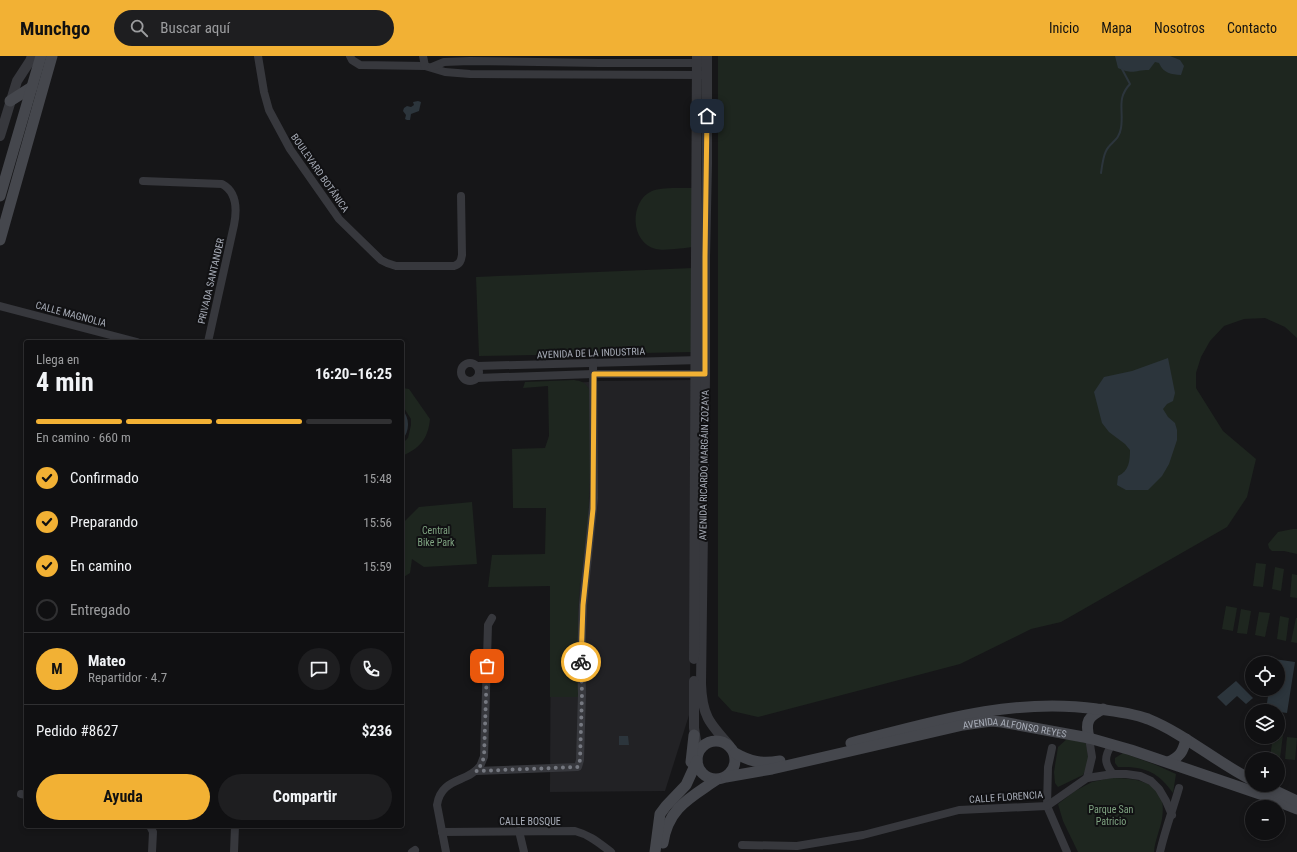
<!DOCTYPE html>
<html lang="es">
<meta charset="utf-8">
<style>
body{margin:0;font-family:"Roboto Condensed",sans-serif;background:#1e1e20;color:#f1f3f6;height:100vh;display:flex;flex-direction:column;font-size:15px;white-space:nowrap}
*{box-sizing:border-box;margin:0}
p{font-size:13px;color:#9c9d9f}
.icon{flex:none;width:22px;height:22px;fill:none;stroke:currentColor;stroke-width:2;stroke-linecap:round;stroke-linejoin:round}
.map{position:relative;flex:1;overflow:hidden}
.side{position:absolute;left:24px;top:284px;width:380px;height:488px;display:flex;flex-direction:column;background:#101012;border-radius:4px;box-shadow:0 2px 6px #0003,0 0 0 1px #303032}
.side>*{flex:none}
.fabs{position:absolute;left:1245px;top:600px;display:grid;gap:8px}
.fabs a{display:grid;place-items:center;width:40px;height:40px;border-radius:50%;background:#101012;box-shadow:0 2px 6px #0003,0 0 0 1px #303032;font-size:20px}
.pin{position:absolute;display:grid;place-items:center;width:34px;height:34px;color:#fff;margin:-17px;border-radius:8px;box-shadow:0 2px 6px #0006}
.courier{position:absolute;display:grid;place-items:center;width:40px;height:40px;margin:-20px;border:3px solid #f2b134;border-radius:50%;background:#fff;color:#222;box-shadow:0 1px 5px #0007}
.overview em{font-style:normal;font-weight:700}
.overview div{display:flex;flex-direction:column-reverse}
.overview{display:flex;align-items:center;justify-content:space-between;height:68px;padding:0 12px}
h1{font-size:26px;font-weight:700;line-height:30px}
.bar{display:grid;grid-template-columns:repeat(4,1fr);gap:6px 4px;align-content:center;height:48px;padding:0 12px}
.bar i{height:5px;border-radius:3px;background:#303032}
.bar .current{background:#f2b134}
.bar p{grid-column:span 4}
.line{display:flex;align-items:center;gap:10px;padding:0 12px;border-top:1px solid #303032}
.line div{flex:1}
.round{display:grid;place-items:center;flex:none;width:42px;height:42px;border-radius:21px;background:#1e1e20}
ol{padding:0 12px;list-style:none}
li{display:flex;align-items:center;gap:12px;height:44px}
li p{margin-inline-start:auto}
li .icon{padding:4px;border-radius:50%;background:#f2b134;color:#111;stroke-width:4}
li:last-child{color:#9c9d9f}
li i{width:22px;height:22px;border:2px solid #303032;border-radius:50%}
.cta{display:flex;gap:8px;margin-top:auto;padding:8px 12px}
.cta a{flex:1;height:46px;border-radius:24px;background:#f2b134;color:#111;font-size:16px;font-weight:700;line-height:46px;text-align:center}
.cta a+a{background:#1e1e20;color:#f1f3f6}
header{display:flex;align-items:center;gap:24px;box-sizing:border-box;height:56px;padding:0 20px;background:#f2b134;color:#111}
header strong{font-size:19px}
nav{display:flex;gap:22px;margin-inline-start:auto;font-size:14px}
.search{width:280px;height:36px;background:#1e1e20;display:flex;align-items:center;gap:10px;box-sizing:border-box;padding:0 14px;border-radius:22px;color:#9c9d9f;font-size:15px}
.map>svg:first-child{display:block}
.built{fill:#222225}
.green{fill:#1e261f}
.water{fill:#2c353c}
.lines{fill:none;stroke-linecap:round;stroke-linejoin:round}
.stream{stroke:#2c353c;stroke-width:2}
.minor{stroke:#37383d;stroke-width:8}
.tertiary{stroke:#37383d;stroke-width:10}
.secondary{stroke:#45474d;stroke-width:11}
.done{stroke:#757880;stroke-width:4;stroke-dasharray:0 7.2}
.route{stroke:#f2b134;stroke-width:5}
.labels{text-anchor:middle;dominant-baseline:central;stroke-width:4;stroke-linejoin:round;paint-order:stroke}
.street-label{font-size:10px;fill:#a8adb8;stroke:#111113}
.park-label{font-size:10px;fill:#7fa381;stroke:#111113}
</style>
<header>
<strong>Munchgo</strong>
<div class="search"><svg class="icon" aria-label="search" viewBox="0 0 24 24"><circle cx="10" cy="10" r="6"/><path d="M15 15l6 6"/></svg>Buscar aquí</div>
<nav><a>Inicio</a><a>Mapa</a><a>Nosotros</a><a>Contacto</a></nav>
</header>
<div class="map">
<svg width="1297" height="796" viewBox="0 0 1297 796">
<rect width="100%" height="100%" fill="#161618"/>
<!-- built -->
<path class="built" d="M 691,324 L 690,656 L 665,735 L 550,736 L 552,329 L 599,325 Z"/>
<!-- green -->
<g class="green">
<path d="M 718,0 L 1297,0 L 1297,282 L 1285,271 L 1265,262 L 1244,263 L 1224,270 L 1210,285 L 1201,301 L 1196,317 L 1196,332 L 1223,375 L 1256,403 L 1247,441 L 1227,471 L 1061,566 L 1031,573 L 960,608 L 758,661 L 732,655 L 718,640 Z"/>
<path d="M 695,132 L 693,191 C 684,192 664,195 656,193 C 630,187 629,145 652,135 C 659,131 685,132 695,132 Z"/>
<path d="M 693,212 L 694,296 L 479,300 L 476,221 Z"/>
<path d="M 574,324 C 581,325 585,326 589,333 L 590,413 L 588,469 L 580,527 L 578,555 L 578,641 L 550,641 L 550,530 L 488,531 L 492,499 L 545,498 L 546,452 L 513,452 L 512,393 L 545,392 L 549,380 L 548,330 L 523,332 L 525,326 Z"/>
<path d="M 402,332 L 409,333 L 430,363 C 428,383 420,392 402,400 L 402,388 L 408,382 L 411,369 L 411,363 L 402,349 Z"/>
<path d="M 472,446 L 477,508 L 424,511 L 412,503 L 410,517 L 402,522 L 402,468 L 419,451 Z"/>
<path d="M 1293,473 L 1297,473 L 1297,498 L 1284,495 L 1272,495 L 1269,492 L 1268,488 L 1278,476 Z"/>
<path d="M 1256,507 L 1266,508 L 1263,531 L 1253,530 Z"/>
<path d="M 1275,511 L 1284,513 L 1281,535 L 1272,533 Z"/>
<path d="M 1292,518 L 1297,519 L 1297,542 L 1290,541 Z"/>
<path d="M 1226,550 L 1237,552 L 1233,575 L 1222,573 Z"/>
<path d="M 1241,553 L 1251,555 L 1247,578 L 1237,577 Z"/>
<path d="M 1259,556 L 1270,557 L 1265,581 L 1255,579 Z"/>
<path d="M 1280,560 L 1289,562 L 1286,585 L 1277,583 Z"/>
<path d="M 1296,562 L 1297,562 L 1297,587 L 1291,586 Z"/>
<path d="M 1278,679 L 1283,679 L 1280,702 L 1270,701 L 1273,681 L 1278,681 Z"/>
<path d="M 1287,681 L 1297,682 L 1295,704 L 1285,703 Z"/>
<path d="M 1067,683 L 1086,687 L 1089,707 L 1083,719 L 1058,731 L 1055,727 L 1054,716 L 1058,691 Z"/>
<path d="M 1123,697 L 1156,709 L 1176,718 L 1173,737 C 1158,715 1143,710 1118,711 L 1115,707 L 1115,702 Z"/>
<path d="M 1111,722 C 1138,722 1169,726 1162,763 C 1160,774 1155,784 1154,796 L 1078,796 L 1063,765 L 1058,748 L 1075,735 L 1092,726 Z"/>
</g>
<!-- water -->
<g class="water">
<path d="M 1115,0 L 1170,0 L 1180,4 L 1184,10 L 1181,19 C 1171,18 1164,18 1159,7 L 1155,6 L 1149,14 C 1135,14 1133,19 1118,12 Z"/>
<path d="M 418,45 L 421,46 L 419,55 L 411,58 L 410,64 L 407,64 L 405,63 L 406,59 L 403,55 L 404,52 L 407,50 L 411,51 L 414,49 L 413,46 Z"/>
<path d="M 1168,302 L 1175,337 L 1173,345 L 1167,348 L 1163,353 L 1168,361 L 1175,367 L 1177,374 L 1177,384 L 1169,408 L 1162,420 L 1148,434 L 1126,434 L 1117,429 L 1118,420 C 1129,415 1130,405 1130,394 L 1125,388 L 1109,376 L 1102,367 L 1094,336 L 1104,321 L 1132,315 Z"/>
<path d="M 402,353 C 410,362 410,375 402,384 Z"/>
<path d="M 1274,603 L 1295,606 L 1287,657 L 1266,654 L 1269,633 L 1278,633 L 1278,607 L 1273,607 Z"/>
<path d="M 1236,625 L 1253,642 L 1246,648 L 1237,640 L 1226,650 L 1217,641 Z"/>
<path d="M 619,680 L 628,680 L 629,689 L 619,689 Z"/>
</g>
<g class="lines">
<!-- stream -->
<path class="stream" d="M 1101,117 C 1102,110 1103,101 1106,95 C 1110,86 1119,85 1121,72 C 1124,54 1116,43 1130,28 L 1122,13"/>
<!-- minor -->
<g class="minor">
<path d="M 258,0 L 264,36 L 269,54 L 290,93 L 339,163 L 381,204 L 387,207 L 396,210 L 454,210 C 460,208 461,205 462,199 L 461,140"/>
<path d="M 350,0 L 352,4 L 360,9 L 425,10 L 445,16 L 470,18 L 703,19"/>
<path d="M 423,0 L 425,10"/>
<path d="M 432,11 L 444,6 L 470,5 L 599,7 L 702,7"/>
<path d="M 143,125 L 222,128 C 237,136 237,154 234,169 L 208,286"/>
<path d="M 0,250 L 137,286"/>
<circle cx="470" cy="316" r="9"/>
<path d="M 477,310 L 700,304"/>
<path d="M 477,322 L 594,318 L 700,318"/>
<path d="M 1112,688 C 1104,701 1104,707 1113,718"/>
<path d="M 1052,692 L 1048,711 L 1047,750 L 1067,796"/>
<path d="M 476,715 L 578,711 L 580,704 L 582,638 L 581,603 L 583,549 L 594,442 L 593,306"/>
<path d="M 1087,722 L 1092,701 L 1089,682"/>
<path d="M 21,738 L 26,739"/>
<path d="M 150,770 L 153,776 L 152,796"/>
<path d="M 519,775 L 524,796"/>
<path d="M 442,776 L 575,775 C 590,779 599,787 611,796"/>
<path d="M 742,789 L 797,790 L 863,779 L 959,754 L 1047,750 L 1087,722 L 1113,718 L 1126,718 L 1140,720 L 1151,725 L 1159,733 L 1166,745 L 1172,759"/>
<path d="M 234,796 L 235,770"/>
<path d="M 412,796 L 415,794"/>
<path d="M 446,796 L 437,749 C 441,721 468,727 480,710 C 482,707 482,704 484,701 L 488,569 L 492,562"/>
<path d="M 1160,796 C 1165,774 1173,753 1179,732"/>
</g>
<!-- tertiary -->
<g class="tertiary">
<path d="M 707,0 L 707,108 L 705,201 L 705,318 L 701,628 C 702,659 709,667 729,689"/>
<path d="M 0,80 L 17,25 L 30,5 L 32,0"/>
<path d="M 694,603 L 697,0"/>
<path d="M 694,625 L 694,672 L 698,697"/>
</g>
<!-- secondary -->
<g class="secondary">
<path d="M 10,45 L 32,31"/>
<path d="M 0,140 L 41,0"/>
<path d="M 0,184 L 52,0"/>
<path d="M 1089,682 C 1085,665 1088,661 1103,653"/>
<circle cx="716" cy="704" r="19"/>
<path d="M 851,687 C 932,666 1013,641 1097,653 C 1114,655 1132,657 1148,663 C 1185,678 1216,706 1252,724"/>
<path d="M 735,697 C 751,706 761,708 780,705"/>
<path d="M 691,706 L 694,679"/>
<path d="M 1168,706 C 1180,701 1183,696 1186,683"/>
<path id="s1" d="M 726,721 L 772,713 L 963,669 L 991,665 L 1002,666 L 1089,682 L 1131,694 L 1260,738 L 1297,753"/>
<path d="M 1263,729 L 1297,745"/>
<path d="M 663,787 C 668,752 690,742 716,724"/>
<path d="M 655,796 L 660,758 L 666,750 L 686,729 L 697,705"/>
</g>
</g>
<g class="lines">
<!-- done -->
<path class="done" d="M 487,610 L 484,701 L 481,709 L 476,715 L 578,711 L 580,704 L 582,638 L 581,606"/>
<!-- route -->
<path class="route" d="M 581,606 L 583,549 L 593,453 L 594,318 L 705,318 L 705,201 L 707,60"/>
</g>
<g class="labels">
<!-- street labels -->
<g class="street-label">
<text transform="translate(320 117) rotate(55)">BOULEVARD BOTÁNICA</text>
<text transform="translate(211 225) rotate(-77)">PRIVADA SANTANDER</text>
<text transform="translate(71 258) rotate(15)">CALLE MAGNOLIA</text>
<text transform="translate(591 297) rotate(-2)">AVENIDA DE LA INDUSTRIA</text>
<text transform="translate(704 409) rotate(-89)">AVENIDA RICARDO MARGÁIN ZOZAYA</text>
<text stroke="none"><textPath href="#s1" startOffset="295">AVENIDA ALFONSO REYES</textPath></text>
<text transform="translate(1006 741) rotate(-4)">CALLE FLORENCIA</text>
<text x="530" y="765">CALLE BOSQUE</text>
</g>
<!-- park labels -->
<g class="park-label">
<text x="436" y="474">Central<tspan x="436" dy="12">Bike Park</tspan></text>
<text x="1111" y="753">Parque San<tspan x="1111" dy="12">Patricio</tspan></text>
</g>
</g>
</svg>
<div class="fabs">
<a><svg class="icon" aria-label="locate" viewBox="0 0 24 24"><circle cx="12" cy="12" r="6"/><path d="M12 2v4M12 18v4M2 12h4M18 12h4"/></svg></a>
<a><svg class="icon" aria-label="layers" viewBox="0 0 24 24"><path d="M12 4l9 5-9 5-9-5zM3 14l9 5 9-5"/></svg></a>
<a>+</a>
<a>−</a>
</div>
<div class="pin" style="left:487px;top:610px;background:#ea580c"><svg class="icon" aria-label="bag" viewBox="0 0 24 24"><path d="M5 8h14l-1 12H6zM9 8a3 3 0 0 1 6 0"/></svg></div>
<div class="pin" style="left:707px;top:60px;background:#1f2937"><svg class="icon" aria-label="home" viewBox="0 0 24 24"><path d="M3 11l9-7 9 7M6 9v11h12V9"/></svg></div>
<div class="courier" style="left:581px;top:606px"><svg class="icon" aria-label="bike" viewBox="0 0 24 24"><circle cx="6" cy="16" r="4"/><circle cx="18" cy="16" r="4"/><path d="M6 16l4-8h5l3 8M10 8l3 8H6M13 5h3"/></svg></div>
<section class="side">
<div class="overview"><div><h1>4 min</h1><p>Llega en</p></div><em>16:20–16:25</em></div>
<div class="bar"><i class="current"></i><i class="current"></i><i class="current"></i><i></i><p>En camino · 660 m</p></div>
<ol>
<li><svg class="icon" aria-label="check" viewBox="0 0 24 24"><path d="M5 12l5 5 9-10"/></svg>Confirmado<p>15:48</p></li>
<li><svg class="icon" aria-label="check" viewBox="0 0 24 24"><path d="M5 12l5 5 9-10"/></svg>Preparando<p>15:56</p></li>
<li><svg class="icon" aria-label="check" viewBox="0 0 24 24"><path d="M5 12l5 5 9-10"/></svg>En camino<p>15:59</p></li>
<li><i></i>Entregado</li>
</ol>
<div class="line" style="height:72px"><b class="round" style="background:#f2b134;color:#111">M</b><div><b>Mateo</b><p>Repartidor · 4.7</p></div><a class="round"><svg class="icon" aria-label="chat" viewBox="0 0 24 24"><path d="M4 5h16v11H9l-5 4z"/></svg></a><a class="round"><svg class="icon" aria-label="phone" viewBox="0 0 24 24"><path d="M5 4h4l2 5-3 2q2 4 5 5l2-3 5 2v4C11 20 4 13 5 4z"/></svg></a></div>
<div class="line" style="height:52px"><div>Pedido #8627</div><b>$236</b></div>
<div class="cta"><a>Ayuda</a><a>Compartir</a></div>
</section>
</div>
